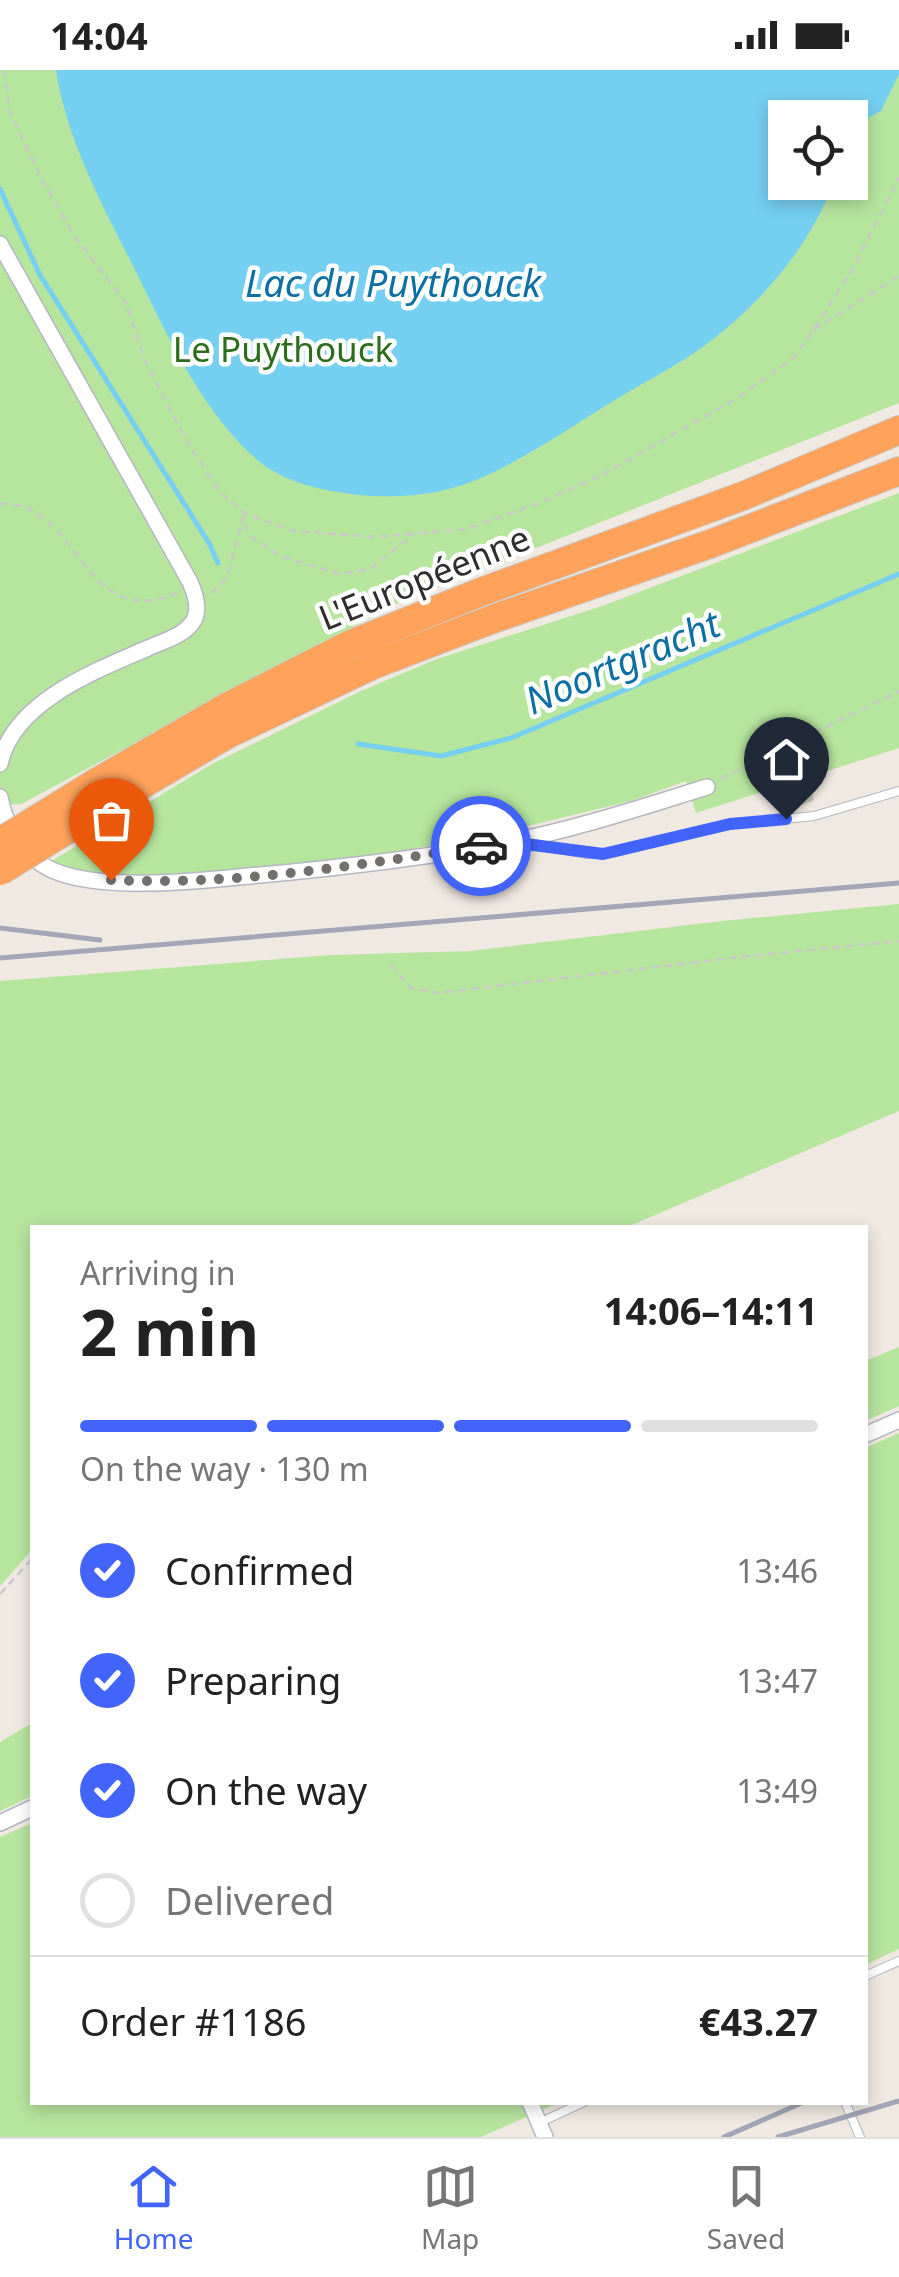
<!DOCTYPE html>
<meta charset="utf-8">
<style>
body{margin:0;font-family:"Noto Sans",sans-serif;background:#f6f6f6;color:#222;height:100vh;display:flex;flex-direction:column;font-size:38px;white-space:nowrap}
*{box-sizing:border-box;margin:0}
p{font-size:32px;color:#767676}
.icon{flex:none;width:55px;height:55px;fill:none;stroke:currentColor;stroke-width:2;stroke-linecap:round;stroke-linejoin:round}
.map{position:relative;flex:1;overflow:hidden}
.panel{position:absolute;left:30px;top:1155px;width:838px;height:880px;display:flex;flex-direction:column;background:#fff;border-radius:0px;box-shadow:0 5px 15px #0003}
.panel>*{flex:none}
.fabs{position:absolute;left:768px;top:30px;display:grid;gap:20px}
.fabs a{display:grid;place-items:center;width:100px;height:100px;border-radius:0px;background:#fff;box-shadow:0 5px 15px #0003;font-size:50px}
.pin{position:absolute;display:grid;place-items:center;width:85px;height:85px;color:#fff;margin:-102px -42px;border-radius:50% 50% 50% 0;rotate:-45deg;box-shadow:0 0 10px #0007}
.pin .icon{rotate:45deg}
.courier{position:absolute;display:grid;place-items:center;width:100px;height:100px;margin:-50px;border:8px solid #4264fb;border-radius:50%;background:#fff;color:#222;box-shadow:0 2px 12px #0007}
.headline em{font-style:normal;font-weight:700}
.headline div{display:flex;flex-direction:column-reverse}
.headline{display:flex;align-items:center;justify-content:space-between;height:170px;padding:0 50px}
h1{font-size:65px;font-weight:700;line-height:75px}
.bar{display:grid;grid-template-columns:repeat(4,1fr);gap:15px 10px;align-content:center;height:120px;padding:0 50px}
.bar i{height:12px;border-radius:8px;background:#e0e0e0}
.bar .current{background:#4264fb}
.bar p{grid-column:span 4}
.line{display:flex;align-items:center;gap:25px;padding:0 50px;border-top:2px solid #e0e0e0}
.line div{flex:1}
ol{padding:0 50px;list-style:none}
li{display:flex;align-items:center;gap:30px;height:110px}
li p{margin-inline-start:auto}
li .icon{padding:10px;border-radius:50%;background:#4264fb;color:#fff;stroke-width:4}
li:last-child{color:#767676}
li i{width:55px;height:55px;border:5px solid #e0e0e0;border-radius:50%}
.status{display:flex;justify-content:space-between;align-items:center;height:70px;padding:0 50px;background:#fff;direction:ltr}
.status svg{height:28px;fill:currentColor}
.tabs{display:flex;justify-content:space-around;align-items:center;height:140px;border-top:2px solid #e0e0e0;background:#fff;font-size:28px;color:#767676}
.tabs a{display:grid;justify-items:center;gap:5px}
.tabs .current{color:#4264fb}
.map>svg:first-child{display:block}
.green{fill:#b6e59e;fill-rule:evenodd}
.water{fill:#75cff0}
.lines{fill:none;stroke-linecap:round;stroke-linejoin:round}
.stream{stroke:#75cff0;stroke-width:5}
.building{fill:#cbc7bf}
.service-casing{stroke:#b4b7c1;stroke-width:10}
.minor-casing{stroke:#b4b7c1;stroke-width:18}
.motorway-casing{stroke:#c9c9c9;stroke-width:30}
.path{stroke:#c9c9c9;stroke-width:2.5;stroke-dasharray:8 5;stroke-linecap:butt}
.service{stroke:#fff;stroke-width:8}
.minor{stroke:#fff;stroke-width:15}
.motorway{stroke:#ffa35c;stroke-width:28}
.rail{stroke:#a3a6b8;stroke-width:5}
.motorway-bridge-casing{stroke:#c9c9c9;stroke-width:30;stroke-linecap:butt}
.motorway-bridge{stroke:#ffa35c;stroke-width:28}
.done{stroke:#726f6d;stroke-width:10;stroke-dasharray:0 18}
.route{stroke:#4264fb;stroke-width:12}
.labels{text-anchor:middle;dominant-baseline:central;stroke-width:9;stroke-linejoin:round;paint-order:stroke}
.park-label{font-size:35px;fill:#2c6e1b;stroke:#fff}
.street-label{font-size:35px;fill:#2e2e2e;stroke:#fff}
.water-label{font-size:38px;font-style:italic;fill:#0d6fa3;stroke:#fff}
</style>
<div class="status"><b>14:04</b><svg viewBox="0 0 49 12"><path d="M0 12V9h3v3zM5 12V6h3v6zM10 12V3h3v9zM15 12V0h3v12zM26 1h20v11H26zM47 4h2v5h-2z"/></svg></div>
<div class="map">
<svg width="899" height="2067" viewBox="0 0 899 2067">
<rect width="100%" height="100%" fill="#efe9e1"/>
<!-- green -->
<g class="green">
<path d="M 0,0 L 899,0 L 899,333 L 391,536 L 21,734 L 0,735 ZM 785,48 L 850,48 L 850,112 L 785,112 Z"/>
<path d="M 899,423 L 899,678 L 696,743 L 686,711 L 631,731 L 499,763 L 384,784 L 217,801 L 149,821 L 50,792 L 212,694 L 361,621 L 437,589 L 605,535 Z"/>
<path d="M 899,834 L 899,1041 L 627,1157 L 32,1158 L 32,1480 L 0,1516 L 0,911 L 332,885 L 471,881 L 722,851 Z"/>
<path d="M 899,1277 L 899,1336 L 865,1351 L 865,1291 Z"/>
<path d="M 899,1363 L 899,1879 L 865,1895 L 865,1378 Z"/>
<path d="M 32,1653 L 32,1726 L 0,1741 L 0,1672 Z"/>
<path d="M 32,1753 L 32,2032 L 558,2033 L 481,2067 L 0,2067 L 0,1767 Z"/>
</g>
<!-- water -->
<path class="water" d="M 56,0 L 899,0 L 899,4 L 881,41 L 858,53 L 850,72 L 850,48 L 785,48 L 785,112 L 821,113 L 826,131 C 798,192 749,245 694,283 C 669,300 641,314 615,330 C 572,356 518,394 471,412 C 435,426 397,428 359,425 C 325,421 287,414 260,392 C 209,351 171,274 143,216 C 109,146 68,78 56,0 Z"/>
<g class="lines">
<!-- stream -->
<g class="stream">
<path d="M 0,119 L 40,205 L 209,473 L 218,493"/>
<path d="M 358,674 L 441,686 L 511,668 L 899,504"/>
</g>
</g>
<!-- building -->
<path class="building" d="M 812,723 L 814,730 L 802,735 L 799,728 Z"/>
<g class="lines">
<!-- service casing -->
<g class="service-casing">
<g id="service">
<path d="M 527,773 L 587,784 L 612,783 L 730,754 L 814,746 L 899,721"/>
<path d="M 865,1906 L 899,1891"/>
<path d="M 845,2032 L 860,2067"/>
<path d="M 539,2053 L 584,2032"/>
</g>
</g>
<!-- minor casing -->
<g class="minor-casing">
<g id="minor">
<path d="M 0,174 L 190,512 C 195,523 200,538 194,550 C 185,566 163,571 148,578 C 95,601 13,632 0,694"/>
<path d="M 0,727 C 5,755 23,786 50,799 C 95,821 189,812 238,807 C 329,799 420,789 509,772 C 576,759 642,737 707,717"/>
<path d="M 865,1365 L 899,1350"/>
<path d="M 0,1753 L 32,1738"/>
<path d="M 530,2032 L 545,2067"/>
</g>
</g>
<!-- motorway casing -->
<g class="motorway-casing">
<g id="motorway">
<path d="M 97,712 L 227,637 L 351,574 L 481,522 L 743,426 L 899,360"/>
<path d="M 109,734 L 228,664 L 373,595 L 493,549 L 710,474 L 899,401"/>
</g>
</g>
<!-- path -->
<g class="path">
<path d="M 4,0 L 10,42 L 42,110 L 76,168 L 126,233 L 144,289 L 185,368 L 220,422 L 244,443 L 293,461 L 375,467 L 466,459 L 534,435 L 600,406 L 739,327 L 793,288 L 813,261 L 852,200 L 899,107"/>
<path d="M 814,260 L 899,206"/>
<path d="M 0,434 C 80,429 80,564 177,523"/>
<path d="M 244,454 L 252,468 L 280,486 L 340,504 L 370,499 L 413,465"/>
<path d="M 212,523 L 227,507 L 244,444"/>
<path d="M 721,709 L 899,621"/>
<path d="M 391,895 L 411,918 L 438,923 L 740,887 L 899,871"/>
<path d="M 0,1524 L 32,1489"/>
</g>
<!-- service -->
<use href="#service" class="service"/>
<!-- minor -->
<use href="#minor" class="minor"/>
<!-- motorway -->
<use href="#motorway" class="motorway"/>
<!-- rail -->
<g class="rail">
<path d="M 0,858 L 100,870"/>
<path d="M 0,888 L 899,813"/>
<path d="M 724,2067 L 804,2032"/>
<path d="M 778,2067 L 899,2031"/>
</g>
<!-- motorway-bridge casing -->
<g class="motorway-bridge-casing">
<g id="motorway-bridge">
<path d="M 0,772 L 97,712"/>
<path d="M 0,801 L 109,734"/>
</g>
</g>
<!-- motorway-bridge -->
<use href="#motorway-bridge" class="motorway-bridge"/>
</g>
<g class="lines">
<!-- done -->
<path class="done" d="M 111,810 C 235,816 359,795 481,776"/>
<!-- route -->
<path class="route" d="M 481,776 L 510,772 L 603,784 L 730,754 L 786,749"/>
</g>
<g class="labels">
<!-- park labels -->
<g class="park-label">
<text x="283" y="278">Le Puythouck</text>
</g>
<!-- street labels -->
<g class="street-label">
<text transform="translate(424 507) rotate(-22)">L'Européenne</text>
</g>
<!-- water labels -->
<g class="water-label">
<text x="393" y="212">Lac du Puythouck</text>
<text transform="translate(622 591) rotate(-23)">Noortgracht</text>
</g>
</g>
</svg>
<div class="fabs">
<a><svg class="icon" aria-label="locate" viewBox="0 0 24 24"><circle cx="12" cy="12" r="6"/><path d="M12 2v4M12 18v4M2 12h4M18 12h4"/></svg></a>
</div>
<div class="pin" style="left:111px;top:810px;background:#ea580c"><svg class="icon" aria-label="bag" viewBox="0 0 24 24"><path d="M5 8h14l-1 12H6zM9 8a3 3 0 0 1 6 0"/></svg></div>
<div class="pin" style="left:786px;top:749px;background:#1f2937"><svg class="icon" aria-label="home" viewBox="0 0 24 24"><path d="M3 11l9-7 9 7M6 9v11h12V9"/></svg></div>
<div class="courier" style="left:481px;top:776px"><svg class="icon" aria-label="car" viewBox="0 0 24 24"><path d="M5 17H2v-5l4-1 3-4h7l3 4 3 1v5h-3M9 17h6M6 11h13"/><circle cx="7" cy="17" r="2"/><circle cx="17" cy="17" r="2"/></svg></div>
<section class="panel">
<div class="headline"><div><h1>2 min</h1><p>Arriving in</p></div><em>14:06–14:11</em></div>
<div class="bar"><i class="current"></i><i class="current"></i><i class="current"></i><i></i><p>On the way · 130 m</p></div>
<ol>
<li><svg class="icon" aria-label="check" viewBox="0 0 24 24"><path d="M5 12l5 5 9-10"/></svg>Confirmed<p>13:46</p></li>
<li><svg class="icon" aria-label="check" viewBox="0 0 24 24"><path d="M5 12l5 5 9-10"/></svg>Preparing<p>13:47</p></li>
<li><svg class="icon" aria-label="check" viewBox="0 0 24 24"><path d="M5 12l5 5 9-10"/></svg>On the way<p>13:49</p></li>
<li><i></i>Delivered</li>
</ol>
<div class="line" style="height:130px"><div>Order #1186</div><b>€43.27</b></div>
</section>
</div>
<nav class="tabs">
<a class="current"><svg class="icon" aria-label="home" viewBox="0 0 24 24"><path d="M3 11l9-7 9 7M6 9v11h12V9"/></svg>Home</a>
<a><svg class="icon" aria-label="map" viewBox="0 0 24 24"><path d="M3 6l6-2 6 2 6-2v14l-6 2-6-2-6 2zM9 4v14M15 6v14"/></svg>Map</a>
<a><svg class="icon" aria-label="saved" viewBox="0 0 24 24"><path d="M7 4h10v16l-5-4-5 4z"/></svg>Saved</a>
</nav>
